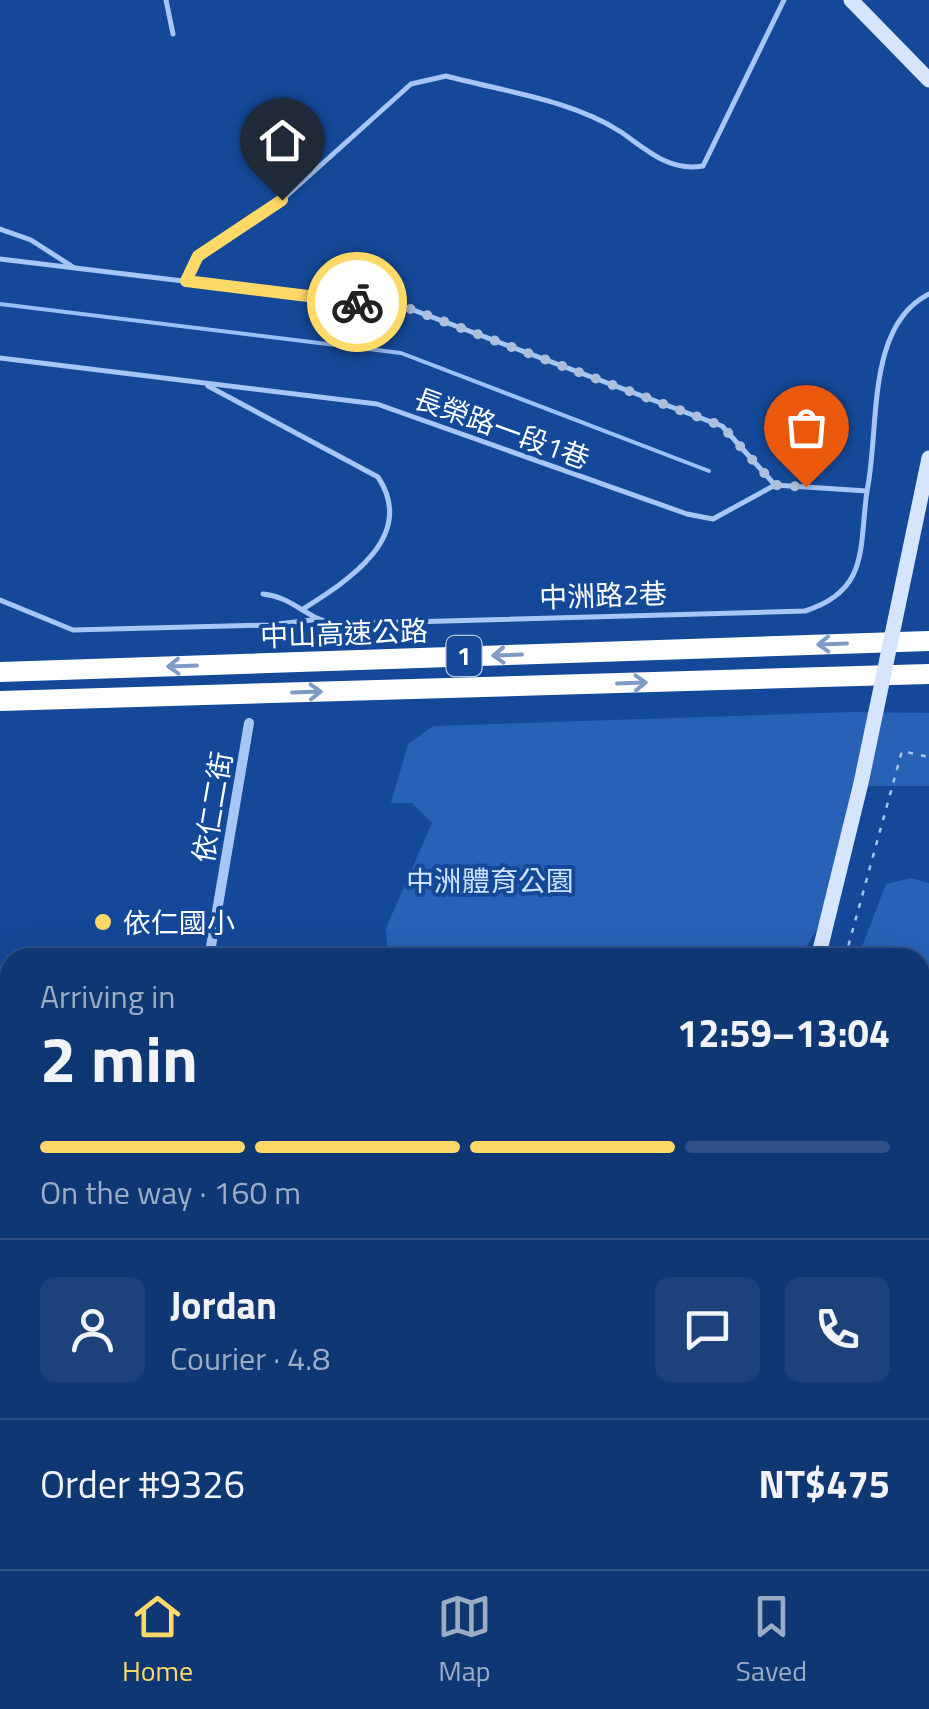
<!DOCTYPE html>
<meta charset="utf-8">
<style>
body{margin:0;font-family:"Titillium Web","Noto Sans TC",sans-serif;background:#1d427b;color:#f1f3f6;height:100vh;display:flex;flex-direction:column;font-size:38px;white-space:nowrap}
*{box-sizing:border-box;margin:0}
p{font-size:32px;color:#9bacc4}
.icon{flex:none;width:55px;height:55px;fill:none;stroke:currentColor;stroke-width:2;stroke-linecap:round;stroke-linejoin:round}
.map{position:relative;flex:1;overflow:hidden}
.details{position:absolute;left:0px;top:948px;width:930px;height:622px;display:flex;flex-direction:column;background:#0f3773;border-radius:30px 30px 0 0;box-shadow:0 10px 40px #0002,0 0 0 2px #2f5185}
.details>*{flex:none}
.pin{position:absolute;display:grid;place-items:center;width:85px;height:85px;color:#fff;margin:-102px -42px;border-radius:50% 50% 50% 0;rotate:-45deg;box-shadow:0 0 10px #0007}
.pin .icon{rotate:45deg}
.courier{position:absolute;display:grid;place-items:center;width:100px;height:100px;margin:-50px;border:8px solid #ffd968;border-radius:50%;background:#fff;color:#222;box-shadow:0 2px 12px #0007}
.head em{font-style:normal;font-weight:700}
.head div{display:flex;flex-direction:column-reverse}
.head{display:flex;align-items:center;justify-content:space-between;height:170px;padding:0 40px}
h1{font-size:65px;font-weight:700;line-height:75px}
.bar{display:grid;grid-template-columns:repeat(4,1fr);gap:15px 10px;align-content:center;height:120px;padding:0 40px}
.bar i{height:12px;border-radius:8px;background:#2f5185}
.bar .current{background:#ffd968}
.bar p{grid-column:span 4}
.line{display:flex;align-items:center;gap:25px;padding:0 40px;border-top:2px solid #2f5185}
.line div{flex:1}
.round{display:grid;place-items:center;flex:none;width:105px;height:105px;border-radius:15px;background:#1d427b}
.menu{display:flex;justify-content:space-around;align-items:center;height:140px;border-top:2px solid #2f5185;background:#0f3773;font-size:28px;color:#9bacc4}
.menu a{display:grid;justify-items:center;gap:5px}
.menu .current{color:#ffd968}
.map>svg:first-child{display:block}
.green{fill:#2762b7}
.shadow{fill:#0007}
.lines{fill:none;stroke-linecap:round;stroke-linejoin:round}
.stream{stroke:#99c1f6;stroke-width:4}
.building{fill:#3d72c1;stroke:#cee2fd;stroke-width:2.5}
.path{stroke:#a6c6f3;stroke-width:2.5;stroke-dasharray:5 8;stroke-linecap:butt}
.lane{stroke:#a6c6f3;stroke-width:5}
.street{stroke:#a6c6f3;stroke-width:10}
.secondary{stroke:#d6e5fd;stroke-width:15}
.highway{stroke:#fff;stroke-width:20}
.secondary-bridge{stroke:#d6e5fd;stroke-width:15}
.oneway{stroke:#7e9bc7}
.done{stroke:#adbfdb;stroke-width:10;stroke-dasharray:0 18}
.route{stroke:#ffd968;stroke-width:12}
.poi-dot{fill:#ffd968;stroke:#144999;stroke-width:4}
.labels{text-anchor:middle;dominant-baseline:central;stroke-width:8;stroke-linejoin:round;paint-order:stroke}
.shield{fill:#144999;stroke:#b8c8e0;stroke-width:2.5}
.shield-label{font-size:25px;font-weight:bold;fill:#fff}
.street-label{font-size:28px;fill:#fff;stroke:#144999}
.park-label{font-size:28px;fill:#cee2fd;stroke:#144999}
.poi-label{font-size:28px;fill:#fff;stroke:#144999;text-anchor:start}
</style>
<div class="map">
<svg width="929" height="1569" viewBox="0 0 929 1569">
<rect width="100%" height="100%" fill="#144999"/>
<!-- green -->
<g class="green">
<path d="M 852,712 L 929,713 L 929,786 L 852,786 L 825,916 L 800,957 L 388,957 L 386,928 L 432,823 L 412,803 L 391,803 L 408,744 L 433,726 Z"/>
<path d="M 911,878 L 929,883 L 929,1569 L 804,1569 L 793,1560 L 920,1560 L 920,958 L 858,957 L 886,884 Z"/>
</g>
<!-- shadow -->
<path class="shadow" d="M 929,1160 L 929,1200 L 920,1197 L 920,1178 Z"/>
<g class="lines">
<!-- stream -->
<path class="stream" d="M 0,304 L 401,353 L 709,471"/>
</g>
<!-- building -->
<path class="building" d="M 929,1163 L 929,1190 L 920,1187 Z"/>
<g class="lines">
<!-- path -->
<g class="path">
<path d="M 845,958 L 902,751 L 929,757"/>
<path d="M 920,1124 L 929,1126"/>
<path d="M 920,1265 L 929,1238"/>
<path d="M 920,1390 L 929,1393"/>
<path d="M 920,1466 L 929,1470"/>
<path d="M 920,1546 L 929,1536"/>
<path d="M 870,1560 L 880,1569"/>
<path d="M 899,1569 L 906,1560"/>
</g>
<!-- lane -->
<g class="lane">
<path d="M 166,0 L 173,34"/>
<path d="M 0,229 L 31,240 L 73,267"/>
<path d="M 0,259 L 408,308 L 722,426 L 775,485 L 867,491 C 880,429 865,326 929,294"/>
<path d="M 185,281 L 198,256 L 282,200 L 411,84 L 446,76 C 502,91 572,100 621,132 C 647,150 669,172 703,166 L 784,0"/>
<path d="M 0,358 L 377,404 L 687,514 L 713,519 L 775,485"/>
<path d="M 208,386 L 378,477 C 418,537 346,582 303,609"/>
<path d="M 263,594 C 294,597 306,619 335,624 L 805,611 C 869,591 859,549 867,491"/>
<path d="M 0,600 L 73,630 L 269,625 L 312,620"/>
<path d="M 0,1047 L 10,1049"/>
</g>
<!-- street -->
<g class="street">
<path d="M 209,958 L 249,723"/>
<path d="M 920,1293 L 929,1296"/>
<path d="M 50,1569 L 54,1560"/>
</g>
<!-- secondary -->
<g class="secondary">
<path d="M 851,0 L 929,80"/>
<path d="M 680,1569 L 682,1560"/>
</g>
<!-- highway -->
<g class="highway">
<path d="M 0,672 L 929,641"/>
<path d="M 0,701 L 929,674"/>
</g>
<!-- secondary-bridge -->
<path class="secondary-bridge" d="M 818,958 L 861,783 L 929,458"/>
</g>
<!-- one-way arrows -->
<defs><path id="oneway-shaft" d="M-6 0H5M1.5-3L5.5 0L1.5 3" fill="none" stroke-width="1.6" stroke-linecap="round" stroke-linejoin="round" transform="scale(2.5)"/></defs>
<g class="oneway">
<use href="#oneway-shaft" transform="translate(832 644) rotate(178)"/>
<use href="#oneway-shaft" transform="translate(507 655) rotate(178)"/>
<use href="#oneway-shaft" transform="translate(182 666) rotate(178)"/>
<use href="#oneway-shaft" transform="translate(632 683) rotate(-2)"/>
<use href="#oneway-shaft" transform="translate(307 692) rotate(-2)"/>
</g>
<g class="lines">
<!-- done -->
<path class="done" d="M 357,302 L 408,308 L 722,426 L 775,485 L 806,487"/>
<!-- route -->
<path class="route" d="M 282,200 L 198,256 L 186,281 L 357,302"/>
</g>
<!-- markers -->
<circle class="poi-dot" cx="103" cy="922" r="10"/>
<g class="labels">
<!-- shield labels -->
<rect class="shield" x="446.5" y="636" width="35" height="40" rx="8"/>
<g class="shield-label">
<text x="464" y="656">1</text>
</g>
<!-- street labels -->
<g class="street-label">
<text transform="translate(502 428) rotate(20)">長榮路一段1巷</text>
<text transform="translate(603 595) rotate(-2)">中洲路2巷</text>
<text transform="translate(344 633) rotate(-2)">中山高速公路</text>
<text transform="translate(212 807) rotate(-80)">依仁二街</text>
</g>
<!-- park labels -->
<g class="park-label">
<text x="490" y="880">中洲體育公園</text>
</g>
<!-- poi labels -->
<g class="poi-label">
<text x="123" y="922">依仁國小</text>
</g>
</g>
</svg>
<div class="pin" style="left:806px;top:487px;background:#ea580c"><svg class="icon" aria-label="bag" viewBox="0 0 24 24"><path d="M5 8h14l-1 12H6zM9 8a3 3 0 0 1 6 0"/></svg></div>
<div class="pin" style="left:282px;top:200px;background:#1f2937"><svg class="icon" aria-label="home" viewBox="0 0 24 24"><path d="M3 11l9-7 9 7M6 9v11h12V9"/></svg></div>
<div class="courier" style="left:357px;top:302px"><svg class="icon" aria-label="bike" viewBox="0 0 24 24"><circle cx="6" cy="16" r="4"/><circle cx="18" cy="16" r="4"/><path d="M6 16l4-8h5l3 8M10 8l3 8H6M13 5h3"/></svg></div>
<section class="details">
<div class="head"><div><h1>2 min</h1><p>Arriving in</p></div><em>12:59–13:04</em></div>
<div class="bar"><i class="current"></i><i class="current"></i><i class="current"></i><i></i><p>On the way · 160 m</p></div>
<div class="line" style="height:180px"><a class="round"><svg class="icon" aria-label="person" viewBox="0 0 24 24"><circle cx="12" cy="8" r="4"/><path d="M4 21q1-7 8-7t8 7"/></svg></a><div><b>Jordan</b><p>Courier · 4.8</p></div><a class="round"><svg class="icon" aria-label="chat" viewBox="0 0 24 24"><path d="M4 5h16v11H9l-5 4z"/></svg></a><a class="round"><svg class="icon" aria-label="phone" viewBox="0 0 24 24"><path d="M5 4h4l2 5-3 2q2 4 5 5l2-3 5 2v4C11 20 4 13 5 4z"/></svg></a></div>
<div class="line" style="height:130px"><div>Order #9326</div><b>NT$475</b></div>
</section>
</div>
<nav class="menu">
<a class="current"><svg class="icon" aria-label="home" viewBox="0 0 24 24"><path d="M3 11l9-7 9 7M6 9v11h12V9"/></svg>Home</a>
<a><svg class="icon" aria-label="map" viewBox="0 0 24 24"><path d="M3 6l6-2 6 2 6-2v14l-6 2-6-2-6 2zM9 4v14M15 6v14"/></svg>Map</a>
<a><svg class="icon" aria-label="saved" viewBox="0 0 24 24"><path d="M7 4h10v16l-5-4-5 4z"/></svg>Saved</a>
</nav>
